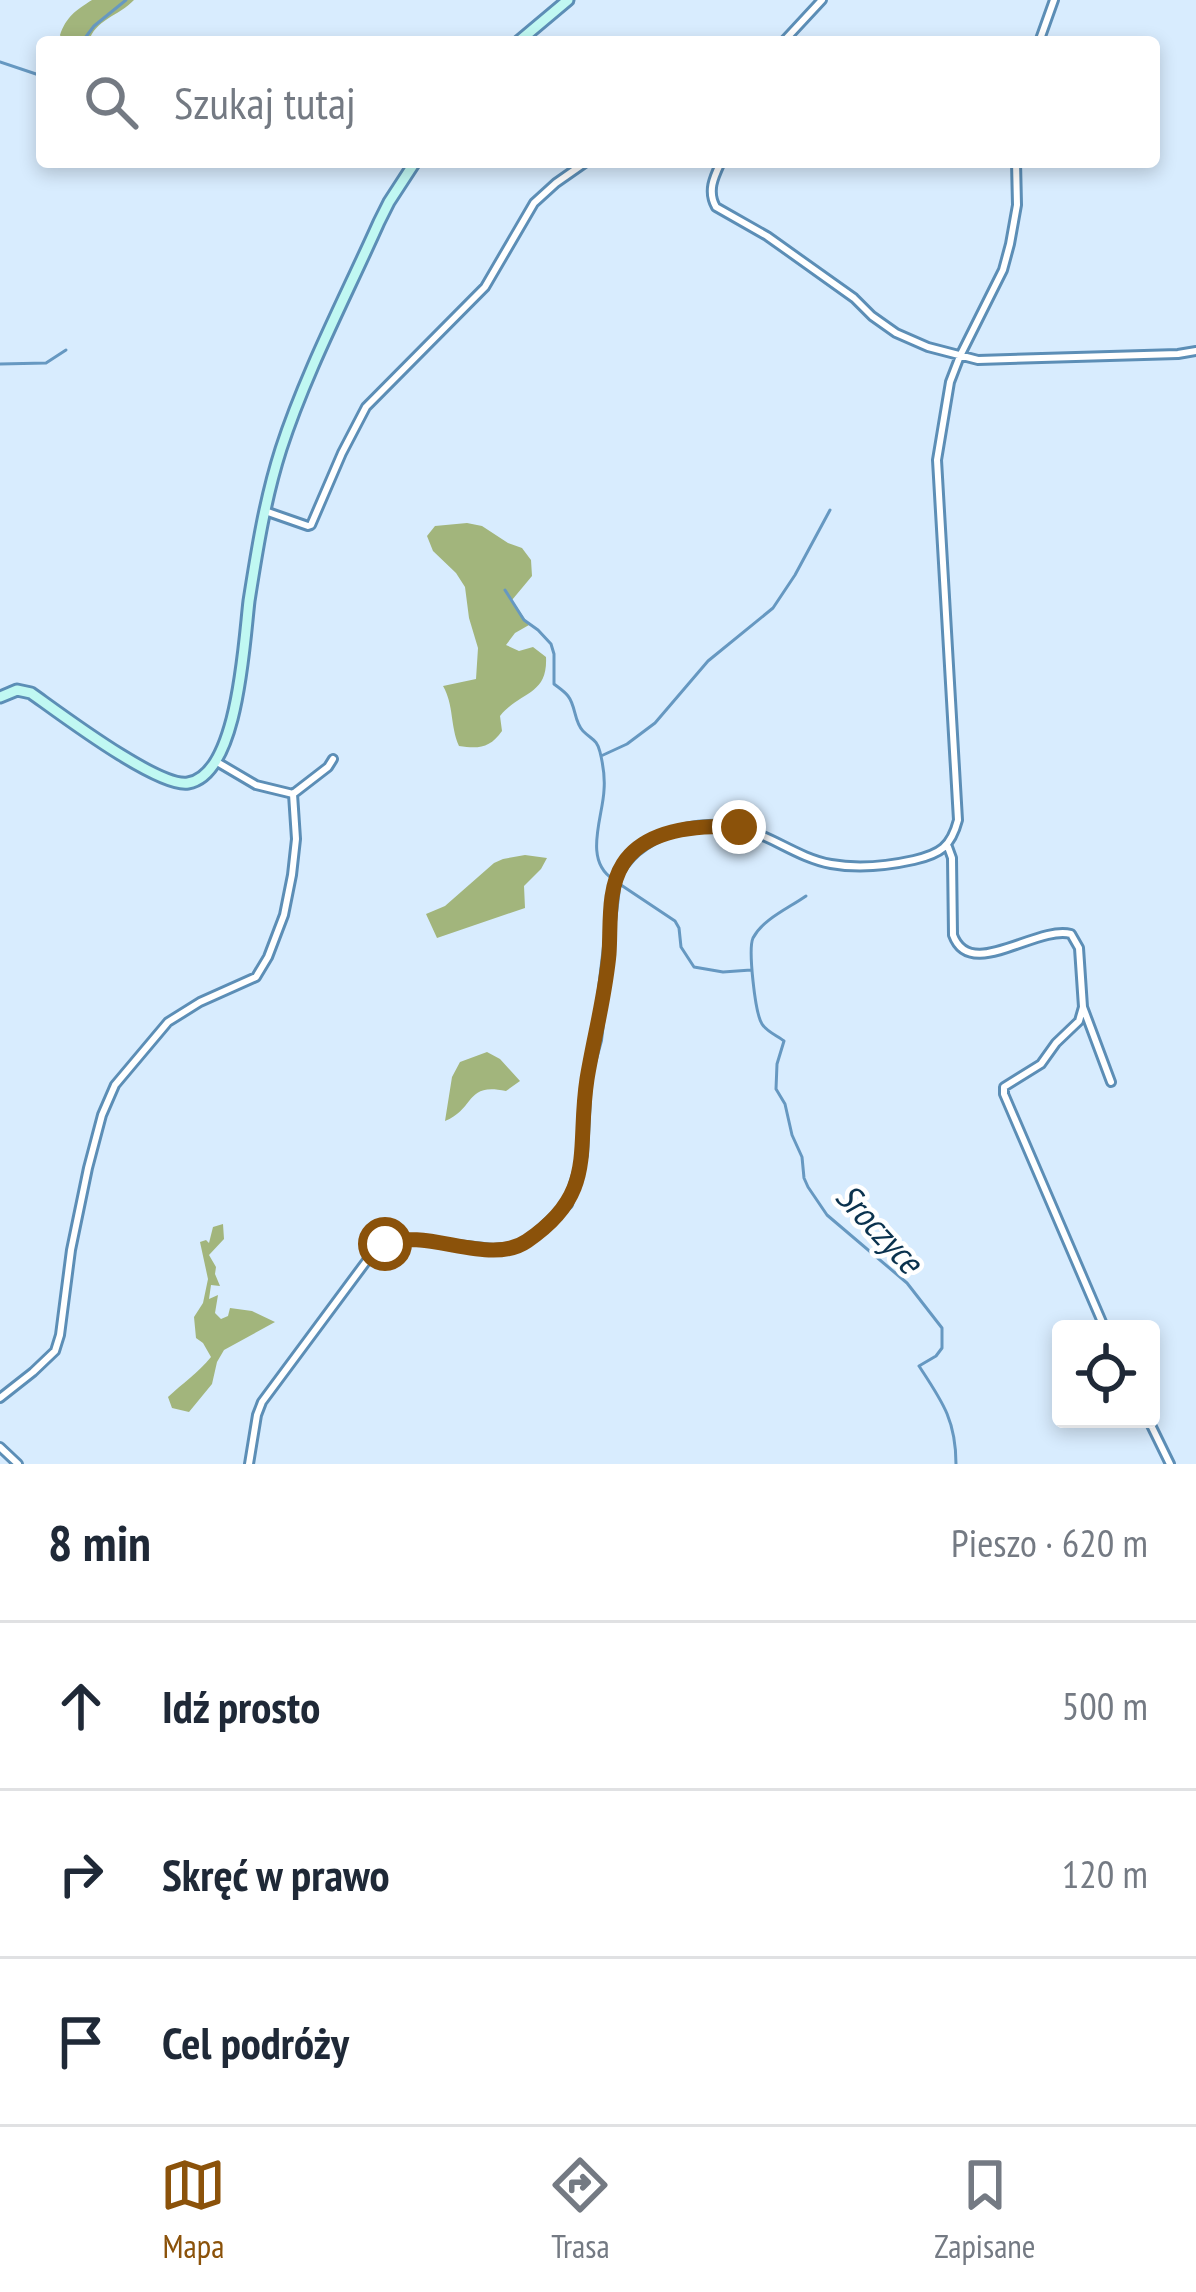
<!DOCTYPE html>
<html lang="pl">
<meta charset="utf-8">
<style>
:root{--surface:#fff;--page:#f2f2f3;--text:#1f2937;--muted:#747a83;--line:#e0e1e3;--accent:#8b520a}
body{margin:0;font-family:"PT Sans Narrow",sans-serif;background:var(--page);color:var(--text)}
.controls{position:absolute;right:36px;bottom:36px;display:grid;overflow:hidden;border-radius:12px;box-shadow:0 6px 18px #0003}
.controls button{width:108px;height:108px;display:grid;place-items:center;padding:0;border:0;border-bottom:3px solid var(--line);background:var(--surface);color:var(--text);font:60px sans-serif}
.stop{position:absolute;width:36px;height:36px;margin:-27px;border:9px solid #8b520a;border-radius:50%;background:#fff}
.stop.end{background:#8b520a;border-color:#fff;box-shadow:0 3px 12px #0008}
.list{margin:0;padding:0;list-style:none}
h2{display:flex;justify-content:space-between;align-items:center;height:156px;margin:0;padding:0 48px;font-size:51px}
h2 small{font-size:39px;font-weight:400;color:var(--muted)}
.list li{display:grid;grid-template-columns:78px 1fr auto;gap:36px;align-items:center;box-sizing:border-box;height:168px;padding:0 48px;border-top:3px solid var(--line)}
.list b{display:block;font-size:45px;white-space:nowrap}
.list em{font-size:39px;font-style:normal;color:var(--muted)}
.icon{flex:none;width:66px;height:66px;fill:none;stroke:currentColor;stroke-width:2;stroke-linecap:round;stroke-linejoin:round}
.map{position:relative;flex:none;width:1196px;height:1464px;overflow:hidden}
.search{position:absolute;background:var(--surface);box-shadow:0 6px 18px #0003;left:36px;right:36px;top:36px;height:132px;display:flex;align-items:center;gap:30px;box-sizing:border-box;padding:0 42px;border-radius:12px;color:var(--muted);font-size:45px}
.sheet{height:660px;background:var(--surface)}
nav{display:flex;justify-content:space-around;align-items:center;box-sizing:border-box;height:168px;border-top:3px solid var(--line);background:var(--surface);font-size:33px;color:var(--muted)}
nav a{display:grid;justify-items:center;gap:6px}
nav .on{color:var(--accent)}
.map>svg:first-child{display:block}
</style>
<div class="map">
<svg width="1196" height="1464" viewBox="0 0 1196 1464">
<rect width="100%" height="100%" fill="#d8ecfe"/>
<path fill="#a2b57c" d="M 92,0 L 134,0 C 119,16 94,20 89,42 L 63,42 L 60,35 C 66,17 76,10 92,0 Z
M 467,523 L 482,526 L 508,543 L 522,548 L 531,560 L 532,576 L 512,600 L 529,625 L 515,633 L 506,645 L 519,651 L 533,647 L 546,657 C 548,696 520,691 500,716 L 502,731 C 490,748 479,749 459,746 C 450,726 454,705 443,686 L 476,679 L 478,648 L 469,618 L 465,587 L 456,573 L 433,551 L 427,536 L 435,526 Z
M 525,855 L 547,858 L 541,869 L 524,886 L 525,908 L 437,938 L 426,914 L 445,906 L 494,863 L 503,859 Z
M 487,1052 L 500,1059 L 520,1081 L 506,1091 C 465,1082 476,1108 445,1121 L 452,1077 L 460,1062 Z
M 223,1224 L 224,1239 L 209,1255 L 216,1267 L 215,1274 L 220,1286 L 211,1285 L 209,1299 L 218,1295 L 215,1313 L 221,1319 L 228,1316 L 230,1308 L 252,1311 L 275,1322 L 224,1350 L 217,1362 L 212,1384 L 189,1412 L 172,1408 L 168,1397 C 183,1383 198,1373 211,1357 L 203,1343 L 196,1338 L 194,1317 L 203,1303 L 208,1279 L 200,1242 L 206,1240 L 209,1243 L 213,1227 Z"/>
<g fill="none" stroke-linecap="round" stroke-linejoin="round">
<path stroke="#6698c1" stroke-width="3" d="M 82,42 L 94,26 L 126,0
M 0,62 L 42,76
M 0,364 L 46,363 L 66,350
M 505,590 L 524,620 L 538,630 L 551,644 L 554,654 L 554,684 C 559,688 564,691 568,696 C 576,706 574,722 583,731 C 592,740 597,739 600,752 C 603,764 605,778 604,790 C 603,817 583,860 613,879
M 601,756 L 627,744 L 655,723 L 708,661 L 773,608 L 795,575 L 830,510
M 621,885 L 675,921 L 679,928 L 681,947 L 694,967 L 723,972 L 751,970
M 806,896 C 789,908 763,919 753,938 C 748,949 755,1013 762,1024 C 767,1032 778,1036 784,1041 L 777,1064 L 776,1089 L 785,1104 L 792,1135 L 802,1157 L 804,1178 L 808,1187 L 827,1215 L 907,1283 L 942,1328 L 942,1348 L 936,1356 L 919,1366 C 942,1401 956,1420 956,1464"/>
<defs>
<path id="street" d="M 783,42 L 822,0
M 1039,42 L 1054,0
M 721,162 C 714,177 707,191 716,207 L 767,236 L 854,298 L 872,316 L 896,333 L 928,347 L 978,360 L 1178,354 L 1196,351
M 265,511 L 308,526 L 311,525 L 342,453 L 366,407 L 485,287 L 534,203 L 556,183 L 586,162
M 217,762 L 256,785 L 293,794
M 293,794 L 328,767 L 333,759
M 948,847 L 952,858 L 953,935 C 970,982 1036,925 1071,934 L 1079,948 L 1083,1007 L 1111,1082
M 1083,1007 L 1079,1021 L 1056,1043 L 1041,1064 L 1004,1087 L 1004,1094 L 1105,1329
M 0,1398 L 33,1372 L 55,1351 L 60,1335 L 71,1250 L 88,1168 L 102,1115 L 115,1085 L 168,1022 L 200,1002 L 256,977 L 268,957 L 284,915 L 292,875 L 296,839 L 293,794
M 1148,1419 L 1170,1464
M 0,1447 L 18,1464
M 249,1464 L 257,1415 L 262,1402 L 371,1255 L 385,1244 L 403,1239 L 493,1249 L 517,1247 L 529,1240 L 568,1204 L 583,1155 L 587,1077 L 597,1040 L 616,879 C 636,834 699,816 745,829 C 775,838 799,858 831,864 C 859,869 887,866 914,860 C 940,854 951,847 958,820 L 937,460 L 950,382 L 960,356 L 1003,270 L 1010,244 L 1017,205 L 1016,162"/>
<path id="secondary" d="M 518,42 L 568,0
M 0,697 L 17,690 L 31,693 C 58,712 158,788 188,783 C 238,775 244,643 249,601 C 257,550 265,499 281,449 C 306,372 346,296 379,222 L 389,202 L 415,162"/>
</defs>
<use href="#street" stroke="#5c8eb6" stroke-width="12"/>
<use href="#secondary" stroke="#5c8eb6" stroke-width="15"/>
<use href="#street" stroke="#fff" stroke-width="6"/>
<use href="#secondary" stroke="#c0f8f2" stroke-width="9"/>
</g>
<g fill="none" stroke-linecap="round" stroke-linejoin="round">
<path stroke="#8b520a" stroke-width="15" d="M 385,1244 C 426,1227 490,1267 527,1241 C 598,1193 576,1150 587,1079 C 594,1037 605,997 609,954 C 611,926 607,889 623,864 C 646,828 701,825 739,827"/>
</g>
<g text-anchor="middle" dominant-baseline="central" stroke-width="9" stroke-linejoin="round" paint-order="stroke">
<g font-size="36" font-style="italic" fill="#0a324e" stroke="#fff">
<text transform="translate(880 1228) rotate(47)">Sroczyce</text>
</g>
</g>
</svg>
<div class="controls">
<button><svg class="icon" aria-label="locate" viewBox="0 0 24 24"><circle cx="12" cy="12" r="6"/><path d="M12 2v4M12 18v4M2 12h4M18 12h4"/></svg></button>
</div>
<div class="stop" style="left:385px;top:1244px"></div>
<div class="stop end" style="left:739px;top:827px"></div>
<div class="search"><svg class="icon" aria-label="search" viewBox="0 0 24 24"><circle cx="10" cy="10" r="6"/><path d="M15 15l6 6"/></svg>Szukaj tutaj</div>
</div>
<section class="sheet">
<h2>8 min<small>Pieszo · 620 m</small></h2>
<ul class="list">
<li><svg class="icon" aria-label="ahead" viewBox="0 0 24 24"><path d="M12 20V5M6 11l6-6 6 6"/></svg><div><b>Idź prosto</b></div><em>500 m</em></li>
<li><svg class="icon" aria-label="right" viewBox="0 0 24 24"><path d="M7 20v-9h11M14 6l5 5-5 5"/></svg><div><b>Skręć w prawo</b></div><em>120 m</em></li>
<li><svg class="icon" aria-label="arrive" viewBox="0 0 24 24"><path d="M6 21V4h12l-3 4 3 4H6"/></svg><div><b>Cel podróży</b></div></li>
</ul>
</section>
<nav>
<a class="on"><svg class="icon" aria-label="map" viewBox="0 0 24 24"><path d="M3 6l6-2 6 2 6-2v14l-6 2-6-2-6 2zM9 4v14M15 6v14"/></svg>Mapa</a>
<a><svg class="icon" aria-label="directions" viewBox="0 0 24 24"><path d="M12 3l9 9-9 9-9-9zM9 14v-3h6M13 9l2 2-2 2"/></svg>Trasa</a>
<a><svg class="icon" aria-label="saved" viewBox="0 0 24 24"><path d="M7 4h10v16l-5-4-5 4z"/></svg>Zapisane</a>
</nav>
